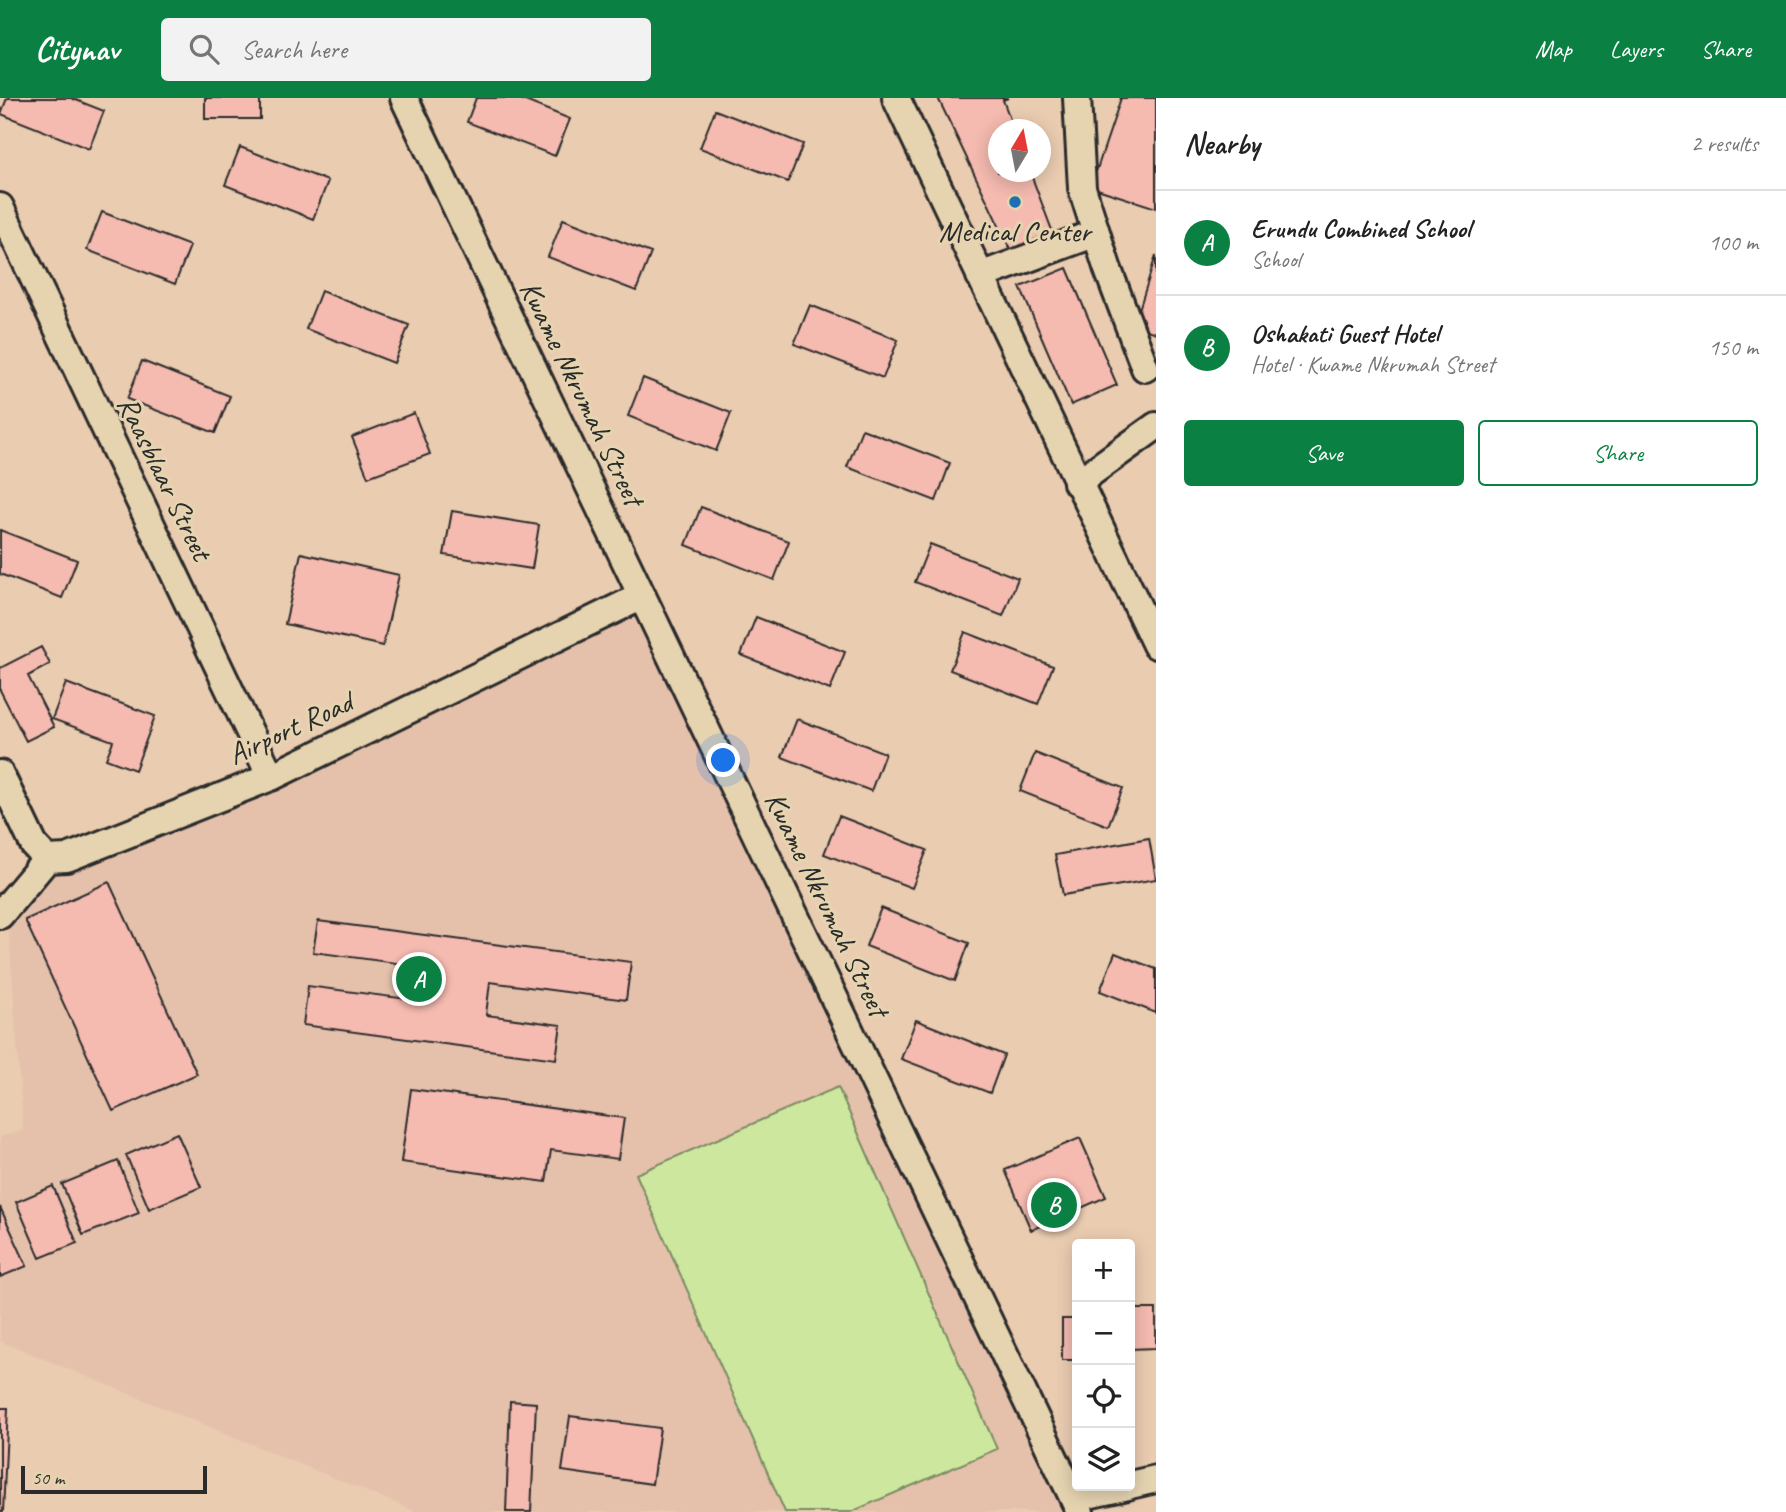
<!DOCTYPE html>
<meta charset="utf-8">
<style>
:root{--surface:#fff;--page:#f2f2f2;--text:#222;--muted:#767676;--line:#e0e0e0;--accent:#0b8043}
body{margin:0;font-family:Caveat,sans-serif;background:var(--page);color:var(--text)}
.controls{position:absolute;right:21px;bottom:21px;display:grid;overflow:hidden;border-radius:7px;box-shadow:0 4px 18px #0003}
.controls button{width:63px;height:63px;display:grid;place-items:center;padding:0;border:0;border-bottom:2px solid var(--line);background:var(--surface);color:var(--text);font:35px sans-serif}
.compass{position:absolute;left:988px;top:21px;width:63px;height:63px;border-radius:50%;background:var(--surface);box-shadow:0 4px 18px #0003;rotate:10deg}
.scale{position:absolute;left:21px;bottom:18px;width:186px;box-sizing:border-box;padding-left:7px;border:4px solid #2b2b2b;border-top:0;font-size:19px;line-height:24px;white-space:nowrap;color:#2b2b2b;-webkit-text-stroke:5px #e6d4b1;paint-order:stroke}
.you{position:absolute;left:724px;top:663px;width:24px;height:24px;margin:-18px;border:5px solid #fff;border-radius:50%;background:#1a73e8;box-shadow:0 0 0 10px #1a73e833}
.badge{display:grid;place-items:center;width:46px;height:46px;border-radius:50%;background:var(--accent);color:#fff;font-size:23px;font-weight:700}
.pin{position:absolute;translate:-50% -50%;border:4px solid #fff;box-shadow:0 2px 7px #0006}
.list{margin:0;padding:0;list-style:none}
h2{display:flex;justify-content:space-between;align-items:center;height:91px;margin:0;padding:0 28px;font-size:30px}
h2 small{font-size:23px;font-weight:400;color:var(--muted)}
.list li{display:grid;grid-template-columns:46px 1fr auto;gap:21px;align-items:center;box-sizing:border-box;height:105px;padding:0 28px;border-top:2px solid var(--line)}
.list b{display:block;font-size:26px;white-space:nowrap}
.list p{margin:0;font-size:23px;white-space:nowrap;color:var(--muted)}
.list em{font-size:23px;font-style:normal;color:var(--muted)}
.actions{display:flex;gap:14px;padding:21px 28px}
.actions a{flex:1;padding:16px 0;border:2px solid var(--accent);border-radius:7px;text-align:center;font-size:24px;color:var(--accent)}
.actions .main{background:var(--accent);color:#fff}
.icon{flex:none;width:38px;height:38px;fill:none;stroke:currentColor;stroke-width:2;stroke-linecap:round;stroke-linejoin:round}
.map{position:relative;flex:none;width:1156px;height:1414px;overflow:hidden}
header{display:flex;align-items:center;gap:42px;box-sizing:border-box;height:98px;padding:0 35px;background:var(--accent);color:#fff}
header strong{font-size:33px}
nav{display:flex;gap:38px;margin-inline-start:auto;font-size:24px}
.search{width:490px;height:63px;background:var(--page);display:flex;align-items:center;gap:18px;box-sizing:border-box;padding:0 24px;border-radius:7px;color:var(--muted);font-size:26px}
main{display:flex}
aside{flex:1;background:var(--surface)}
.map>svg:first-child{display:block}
</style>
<header>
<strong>Citynav</strong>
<div class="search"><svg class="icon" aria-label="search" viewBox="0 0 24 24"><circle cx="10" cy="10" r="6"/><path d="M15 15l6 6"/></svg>Search here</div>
<nav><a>Map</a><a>Layers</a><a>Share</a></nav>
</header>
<main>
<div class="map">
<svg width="1156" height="1414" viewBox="0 0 1156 1414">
<rect width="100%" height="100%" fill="#eaccb1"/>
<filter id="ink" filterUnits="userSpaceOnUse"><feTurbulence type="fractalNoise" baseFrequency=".0143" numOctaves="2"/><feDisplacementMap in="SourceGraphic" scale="14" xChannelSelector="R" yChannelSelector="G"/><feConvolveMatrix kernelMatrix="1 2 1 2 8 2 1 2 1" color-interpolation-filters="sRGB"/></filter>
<g filter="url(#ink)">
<path fill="#e5c1ac" d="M 642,498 L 1080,1414 L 417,1414 L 0,1243 L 0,1039 L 23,1032 L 7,806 L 67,760 Z"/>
<path fill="#cde89e" stroke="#7c8a64" stroke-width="2" d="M 838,989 L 997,1351 L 851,1414 L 785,1414 L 636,1076 Z"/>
<path fill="#f5bab0" stroke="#2b2b2b" stroke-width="2" d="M 7,0 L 71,0 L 104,13 L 89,51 L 1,16 Z
M 205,0 L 260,0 L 260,21 L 205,21 Z
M 476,0 L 518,0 L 570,21 L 555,58 L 467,24 Z
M 938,0 L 1008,0 L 1003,2 L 1014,32 L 998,32 L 998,74 L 1030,74 L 1053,135 L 1011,153 Z
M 1121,0 L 1156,0 L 1156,110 L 1091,89 Z
M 715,12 L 803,46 L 788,84 L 700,50 Z
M 240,49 L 328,83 L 313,121 L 225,87 Z
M 102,114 L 190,148 L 175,186 L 87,152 Z
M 563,121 L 651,155 L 636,193 L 548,159 Z
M 1156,157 L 1156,235 L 1134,228 Z
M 1067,170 L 1117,287 L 1071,307 L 1020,189 Z
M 321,193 L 409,227 L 394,265 L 306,231 Z
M 810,207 L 898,242 L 883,280 L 794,246 Z
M 142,263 L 230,298 L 215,335 L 127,301 Z
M 643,280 L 731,315 L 716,353 L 628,318 Z
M 414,315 L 430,356 L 368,379 L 352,339 Z
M 862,331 L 950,365 L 936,403 L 847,369 Z
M 701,409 L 789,443 L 774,482 L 686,447 Z
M 452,413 L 539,427 L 532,471 L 444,457 Z
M 0,432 L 77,462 L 62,500 L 0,476 Z
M 930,446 L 1018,480 L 1003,518 L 915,484 Z
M 301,455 L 399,477 L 383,548 L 285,526 Z
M 756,519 L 845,554 L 830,592 L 741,557 Z
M 965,534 L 1053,568 L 1038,606 L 950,572 Z
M 41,549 L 50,566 L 28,578 L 54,629 L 26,643 L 0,592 L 0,570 Z
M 66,585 L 155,618 L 135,672 L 106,661 L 113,643 L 52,621 Z
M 797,621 L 885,655 L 871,693 L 782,659 Z
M 1035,655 L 1123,690 L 1108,728 L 1020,693 Z
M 839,718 L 927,752 L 912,790 L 824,756 Z
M 1149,740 L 1156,781 L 1063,797 L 1055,757 Z
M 109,784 L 197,976 L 113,1013 L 25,822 Z
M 881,810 L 969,845 L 955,883 L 866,848 Z
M 318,823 L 631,864 L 626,902 L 490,884 L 486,917 L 561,927 L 556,961 L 303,927 L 308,888 L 430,904 L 434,870 L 313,854 Z
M 1115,855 L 1156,871 L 1156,915 L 1100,893 Z
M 916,922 L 1004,957 L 990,995 L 901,961 Z
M 411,991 L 624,1020 L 618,1061 L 551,1052 L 546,1084 L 401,1064 Z
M 177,1035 L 201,1089 L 149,1111 L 126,1057 Z
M 1080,1040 L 1106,1099 L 1031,1132 L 1005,1072 Z
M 118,1063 L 139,1115 L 83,1137 L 62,1086 Z
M 53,1088 L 77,1145 L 40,1160 L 16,1104 Z
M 0,1109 L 27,1168 L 0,1179 Z
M 1130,1211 L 1156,1211 L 1156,1250 L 1130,1251 Z
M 1062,1221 L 1077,1221 L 1077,1262 L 1062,1262 Z
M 510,1303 L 536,1305 L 531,1414 L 506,1414 Z
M 0,1310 L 8,1310 L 3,1414 L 0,1414 Z
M 570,1318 L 660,1330 L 652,1386 L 562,1373 Z"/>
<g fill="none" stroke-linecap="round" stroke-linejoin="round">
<defs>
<path id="minor" d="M 404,0 L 1080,1414
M 896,0 L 1156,547
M 1077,0 L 1082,90 L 1107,169 L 1145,270
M 0,109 L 271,679
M 980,178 L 1096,135
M 1077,385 L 1156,328
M 0,676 L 34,747 L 47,761 L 67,760 L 271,679 L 642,498
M 0,817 L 47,761
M 1130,1387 L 1156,1381
M 1074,1400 L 1128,1388"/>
</defs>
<use href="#minor" stroke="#2b2b2b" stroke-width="32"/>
<use href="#minor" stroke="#e6d4b1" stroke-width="26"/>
</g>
</g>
<circle fill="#1f6fb2" stroke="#e6d4b1" stroke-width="2.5" cx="1015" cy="104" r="7"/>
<g text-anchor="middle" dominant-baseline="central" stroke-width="6" stroke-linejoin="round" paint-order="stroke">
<g font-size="30" fill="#2b2b2b" stroke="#e6d4b1">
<text x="1015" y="133">Medical Center</text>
</g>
<g font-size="30" fill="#2b2b2b" stroke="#e6d4b1">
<text transform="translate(582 295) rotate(64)">Kwame Nkrumah Street</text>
<text transform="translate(165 380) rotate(64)">Raasblaar Street</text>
<text transform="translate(290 630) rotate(-25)">Airport Road</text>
<text transform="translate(827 806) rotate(64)">Kwame Nkrumah Street</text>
</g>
</g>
</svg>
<div class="controls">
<button>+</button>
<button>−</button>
<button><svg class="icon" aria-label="locate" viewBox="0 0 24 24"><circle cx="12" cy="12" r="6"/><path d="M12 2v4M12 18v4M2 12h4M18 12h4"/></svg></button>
<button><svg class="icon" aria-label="layers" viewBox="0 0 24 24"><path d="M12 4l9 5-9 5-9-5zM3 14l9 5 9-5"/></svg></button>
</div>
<svg class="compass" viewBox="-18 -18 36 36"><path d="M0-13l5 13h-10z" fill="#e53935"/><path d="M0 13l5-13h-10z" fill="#767676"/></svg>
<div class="scale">50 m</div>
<div class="you"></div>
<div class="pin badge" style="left:419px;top:881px">A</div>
<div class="pin badge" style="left:1054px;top:1107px">B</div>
</div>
<aside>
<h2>Nearby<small>2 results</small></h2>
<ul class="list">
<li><span class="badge">A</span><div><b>Erundu Combined School</b><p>School</p></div><em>100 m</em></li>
<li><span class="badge">B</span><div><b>Oshakati Guest Hotel</b><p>Hotel · Kwame Nkrumah Street</p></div><em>150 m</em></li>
</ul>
<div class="actions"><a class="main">Save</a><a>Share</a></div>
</aside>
</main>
